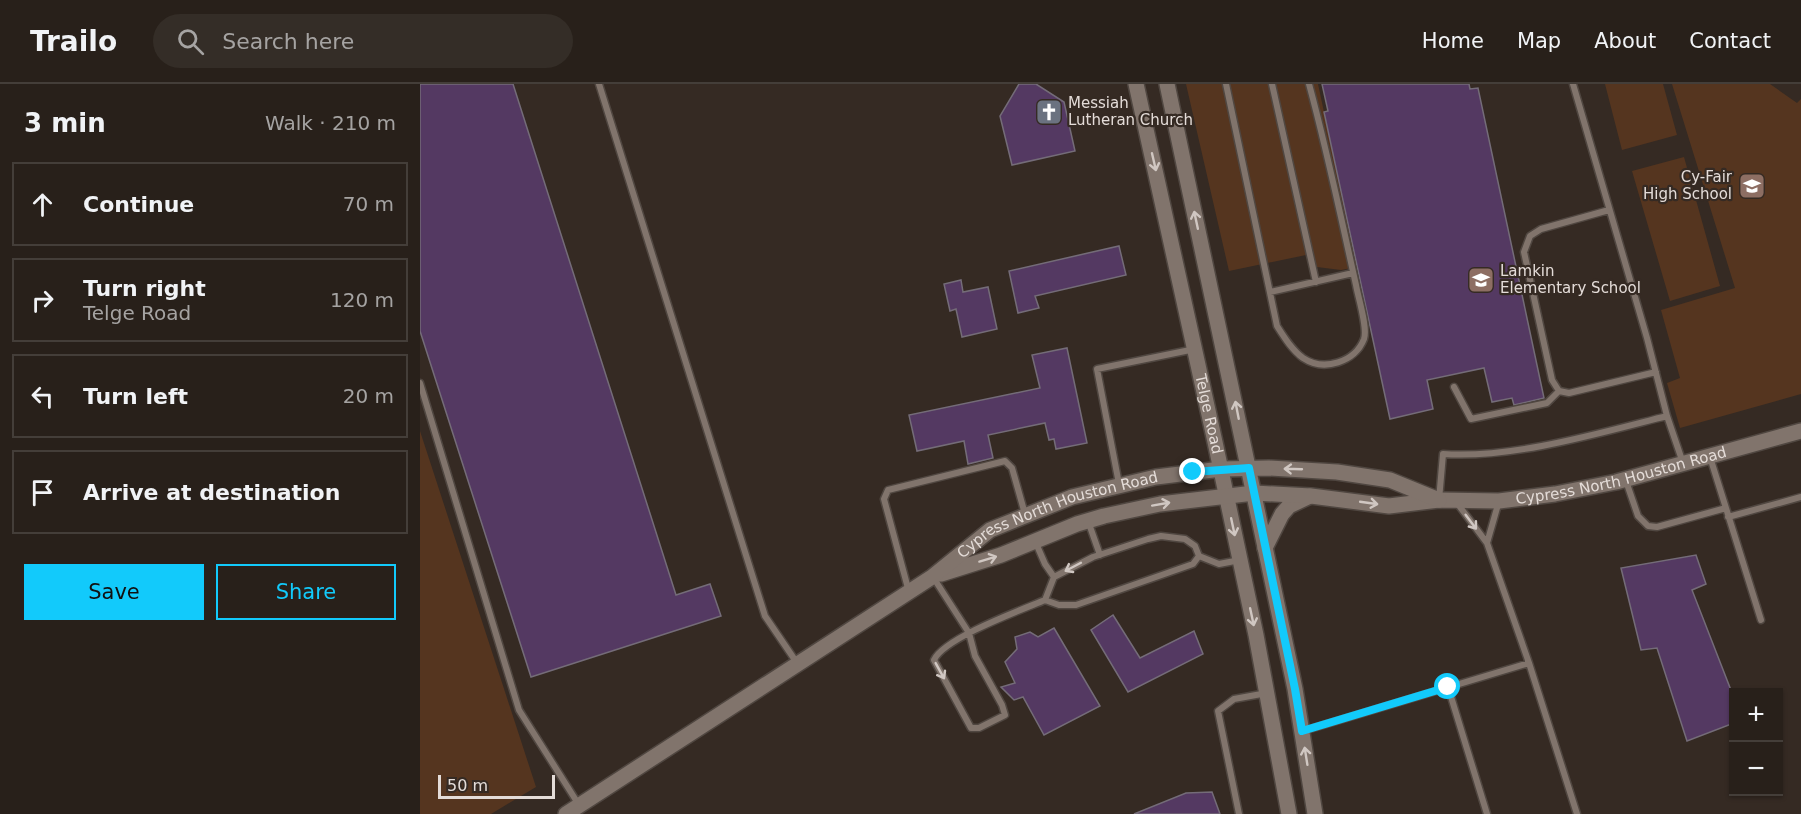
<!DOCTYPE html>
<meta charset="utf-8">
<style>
:root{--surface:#28201a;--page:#342d27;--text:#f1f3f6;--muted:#a5a3a2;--line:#443e39;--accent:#12cafb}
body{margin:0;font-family:"DejaVu Sans",sans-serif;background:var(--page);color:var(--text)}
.controls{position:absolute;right:18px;bottom:18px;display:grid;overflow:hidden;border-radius:0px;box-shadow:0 2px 4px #0004}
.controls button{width:54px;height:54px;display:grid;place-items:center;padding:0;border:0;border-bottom:2px solid var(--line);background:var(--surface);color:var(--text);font:30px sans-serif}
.scale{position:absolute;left:18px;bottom:15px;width:117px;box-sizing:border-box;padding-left:6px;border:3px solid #e4dcd8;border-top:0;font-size:16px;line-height:21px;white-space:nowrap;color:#e4dcd8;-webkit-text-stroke:4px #352a23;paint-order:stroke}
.stop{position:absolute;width:18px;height:18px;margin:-14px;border:4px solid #12cafb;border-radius:50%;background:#fff}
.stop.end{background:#12cafb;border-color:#fff;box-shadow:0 2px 6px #0008}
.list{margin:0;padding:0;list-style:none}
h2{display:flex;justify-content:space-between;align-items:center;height:78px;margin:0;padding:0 24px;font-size:26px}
h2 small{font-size:20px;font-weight:400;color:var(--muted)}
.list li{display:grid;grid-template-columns:39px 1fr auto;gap:18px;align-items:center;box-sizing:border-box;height:84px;margin:0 12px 12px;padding:0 12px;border:2px solid var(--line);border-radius:0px}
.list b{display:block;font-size:22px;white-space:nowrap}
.list p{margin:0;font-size:20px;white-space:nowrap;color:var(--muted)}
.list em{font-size:20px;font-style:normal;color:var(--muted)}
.actions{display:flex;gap:12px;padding:18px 24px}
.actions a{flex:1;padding:14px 0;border:2px solid var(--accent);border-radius:0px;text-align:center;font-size:21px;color:var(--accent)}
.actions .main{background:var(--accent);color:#111}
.icon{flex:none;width:33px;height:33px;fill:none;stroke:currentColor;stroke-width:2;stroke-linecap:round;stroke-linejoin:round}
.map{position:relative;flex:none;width:1381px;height:730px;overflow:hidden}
header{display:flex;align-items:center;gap:36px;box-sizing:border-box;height:84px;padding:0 30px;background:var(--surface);border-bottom:2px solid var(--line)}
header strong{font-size:28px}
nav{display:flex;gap:33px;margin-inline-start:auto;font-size:21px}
.search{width:420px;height:54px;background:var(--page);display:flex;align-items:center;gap:15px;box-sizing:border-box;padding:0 21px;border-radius:33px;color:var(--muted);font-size:22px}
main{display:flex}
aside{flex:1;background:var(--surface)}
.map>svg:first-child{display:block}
</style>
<header>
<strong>Trailo</strong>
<div class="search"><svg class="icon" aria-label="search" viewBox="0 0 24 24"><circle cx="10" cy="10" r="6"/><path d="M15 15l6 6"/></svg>Search here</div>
<nav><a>Home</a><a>Map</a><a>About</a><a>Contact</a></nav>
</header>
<main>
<aside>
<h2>3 min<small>Walk · 210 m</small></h2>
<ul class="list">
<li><svg class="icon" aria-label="ahead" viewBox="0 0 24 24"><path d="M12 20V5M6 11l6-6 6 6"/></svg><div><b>Continue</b></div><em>70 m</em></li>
<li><svg class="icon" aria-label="right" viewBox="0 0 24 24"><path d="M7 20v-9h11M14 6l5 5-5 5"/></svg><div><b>Turn right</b><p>Telge Road</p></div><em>120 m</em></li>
<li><svg class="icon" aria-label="left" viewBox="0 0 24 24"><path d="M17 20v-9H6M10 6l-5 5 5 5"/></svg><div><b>Turn left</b></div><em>20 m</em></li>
<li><svg class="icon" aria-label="arrive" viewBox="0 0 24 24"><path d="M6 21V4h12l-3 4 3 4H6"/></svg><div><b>Arrive at destination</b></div></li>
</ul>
<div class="actions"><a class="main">Save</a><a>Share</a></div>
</aside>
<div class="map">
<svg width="1381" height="730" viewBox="0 0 1381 730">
<rect width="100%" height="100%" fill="#352a23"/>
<path fill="#55351f" d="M 766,0 L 898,0 L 937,183 L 921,186 L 897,183 L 886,171 L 809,187 Z
M 1185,0 L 1243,0 L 1257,51 L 1202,66 Z
M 1252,0 L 1350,0 L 1377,19 L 1381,15 L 1381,310 L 1260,344 L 1247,299 L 1260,294 L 1241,226 L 1315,204 Z
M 1264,73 L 1300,202 L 1250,217 L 1212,87 Z
M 0,347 L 116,703 L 71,730 L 0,730 Z"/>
<path fill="#543962" stroke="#746c78" stroke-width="1.5" d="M 0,0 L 93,0 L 256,511 L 290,500 L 301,532 L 111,593 L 0,247 Z
M 599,0 L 616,0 L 644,18 L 655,67 L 592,81 L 580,32 Z
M 902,0 L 1049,0 L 1050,5 L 1058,4 L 1124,314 L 1094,321 L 1092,314 L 1072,318 L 1064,284 L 1007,296 L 1013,325 L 970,335 L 904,28 L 908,27 Z
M 699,162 L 706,191 L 615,212 L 619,224 L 598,229 L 589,187 Z
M 541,196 L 543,208 L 568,203 L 577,245 L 542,253 L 536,225 L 530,227 L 524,200 Z
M 647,264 L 667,359 L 636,365 L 634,355 L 629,356 L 625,339 L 568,351 L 573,374 L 548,380 L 544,357 L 497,367 L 489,331 L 620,304 L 612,271 Z
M 1276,471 L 1286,500 L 1272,506 L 1314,614 L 1314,639 L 1267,657 L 1237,564 L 1221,566 L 1201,484 Z
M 693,531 L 720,574 L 774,547 L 783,570 L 708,608 L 671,546 Z
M 634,544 L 680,622 L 624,651 L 603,613 L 594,616 L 581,603 L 595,599 L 585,578 L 597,565 L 595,553 L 610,548 L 618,553 Z
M 792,708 L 800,730 L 714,730 L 766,709 Z"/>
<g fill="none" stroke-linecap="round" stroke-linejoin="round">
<defs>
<path id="service" d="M 179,0 L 345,532 L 377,579
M 806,0 L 857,242 C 864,253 872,266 883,274 C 904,288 935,278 944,255 C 948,244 938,213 936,201 C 921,134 907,66 889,0
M 852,0 L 896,198
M 1153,0 L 1227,254 L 1247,332 L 1263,379
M 850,208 L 933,189
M 0,299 L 99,626 L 159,721
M 1034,303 L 1051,335 L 1127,319 L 1139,307 L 1149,309 L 1236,288
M 1139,307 L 1132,296 L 1104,168 L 1110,152 L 1121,145 L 1189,126
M 1290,373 L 1341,536
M 1206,397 L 1218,432 L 1228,442 L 1237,443 L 1306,424
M 699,400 L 677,285 L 775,265
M 1019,416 L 1023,370 C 1092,375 1180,349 1247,332
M 1037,419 L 1067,459 L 1109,579 L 1157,730
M 1308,433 L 1381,413
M 668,437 L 680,471
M 615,457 L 625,480 L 634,493
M 1067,459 L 1079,417
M 779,472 L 773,480 L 656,521 L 639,521 L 625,516 L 634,493 L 673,473 L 728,455 L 741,452 L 765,455 L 775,462 L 779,472 L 799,480 L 820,476
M 513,493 L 549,549 L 555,572 L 582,621 L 585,631 L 559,644 L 551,644 L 514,576 C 524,554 601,526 625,516
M 489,508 L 464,415 L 468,406 L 585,377 L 592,384 L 605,430
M 1028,603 L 1067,730
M 883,647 L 1109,579
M 819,730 L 798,627 L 814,615 L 847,609"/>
<g id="secondary">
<path id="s1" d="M 716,0 L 795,358 L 836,551 L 869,730"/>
<path d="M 747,0 L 875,605 L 895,730"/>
<path d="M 845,464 L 862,430 L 869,422 L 890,412"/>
<path id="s2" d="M 521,490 L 581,471 L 657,440 L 684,432 L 740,420 L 834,409 L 891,412 L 969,422 L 1019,416 L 1079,417 L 1135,410 L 1196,398 L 1381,347"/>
<path id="s3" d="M 146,730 L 512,493 L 570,446 L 652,413 L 736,393 L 801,385 L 849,384 L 917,388 L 970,396 L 1019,416"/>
</g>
</defs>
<use href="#service" stroke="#504741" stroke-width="9"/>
<use href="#secondary" stroke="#504741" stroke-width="18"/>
<use href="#service" stroke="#81746c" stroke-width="6"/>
<use href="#secondary" stroke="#81746c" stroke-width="15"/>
</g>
<defs><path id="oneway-shaft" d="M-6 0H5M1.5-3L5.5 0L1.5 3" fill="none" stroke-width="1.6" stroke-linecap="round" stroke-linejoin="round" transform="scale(1.5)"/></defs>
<g stroke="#d0c7c2">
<use href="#oneway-shaft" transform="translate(734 78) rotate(77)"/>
<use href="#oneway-shaft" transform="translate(776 136) rotate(-102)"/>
<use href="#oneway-shaft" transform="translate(817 326) rotate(-101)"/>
<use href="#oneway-shaft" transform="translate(873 385) rotate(-178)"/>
<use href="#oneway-shaft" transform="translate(949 419) rotate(8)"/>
<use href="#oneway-shaft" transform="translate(741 420) rotate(-10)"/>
<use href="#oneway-shaft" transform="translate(1051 438) rotate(53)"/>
<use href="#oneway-shaft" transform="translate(813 443) rotate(78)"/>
<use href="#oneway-shaft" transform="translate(568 475) rotate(-17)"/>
<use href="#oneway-shaft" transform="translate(653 483) rotate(152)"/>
<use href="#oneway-shaft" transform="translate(832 533) rotate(78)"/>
<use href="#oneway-shaft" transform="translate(520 587) rotate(61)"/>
<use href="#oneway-shaft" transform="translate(886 672) rotate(-99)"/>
</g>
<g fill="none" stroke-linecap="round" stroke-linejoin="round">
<path stroke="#12cafb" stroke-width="8" d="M 773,388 L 829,384 L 875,605 L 882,647 L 1028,603"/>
</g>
<defs>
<symbol id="church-square" viewBox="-11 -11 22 22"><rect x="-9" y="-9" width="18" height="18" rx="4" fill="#6b7280" stroke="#352a23"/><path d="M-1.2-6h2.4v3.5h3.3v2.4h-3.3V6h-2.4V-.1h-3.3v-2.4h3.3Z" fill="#fff"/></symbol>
<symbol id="school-square" viewBox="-11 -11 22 22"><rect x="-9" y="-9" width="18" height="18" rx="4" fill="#8d6e63" stroke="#352a23"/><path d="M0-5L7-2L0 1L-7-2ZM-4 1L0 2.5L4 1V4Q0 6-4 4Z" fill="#fff"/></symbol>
</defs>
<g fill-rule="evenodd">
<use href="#church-square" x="614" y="13" width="30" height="30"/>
<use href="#school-square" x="1317" y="87" width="30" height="30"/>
<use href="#school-square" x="1046" y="181" width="30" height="30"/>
</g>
<g text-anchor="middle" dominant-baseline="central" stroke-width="4.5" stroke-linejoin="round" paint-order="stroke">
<g font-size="15" fill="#e4dcd8" stroke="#352a23" text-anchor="start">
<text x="648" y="19">Messiah<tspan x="648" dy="17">Lutheran Church</tspan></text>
<text x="1312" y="93" text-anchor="end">Cy-Fair<tspan x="1312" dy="17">High School</tspan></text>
<text x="1080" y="187">Lamkin<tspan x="1080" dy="17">Elementary School</tspan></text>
</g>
<g font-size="15" fill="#e4dcd8" stroke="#352a23">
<text stroke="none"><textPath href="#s1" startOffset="338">Telge Road</textPath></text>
<text stroke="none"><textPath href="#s2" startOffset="696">Cypress North Houston Road</textPath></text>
<text stroke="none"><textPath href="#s3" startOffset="579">Cypress North Houston Road</textPath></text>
</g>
</g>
</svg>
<div class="controls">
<button>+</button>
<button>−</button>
</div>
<div class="scale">50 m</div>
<div class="stop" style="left:1028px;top:603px"></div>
<div class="stop end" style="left:773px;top:388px"></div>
</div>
</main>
